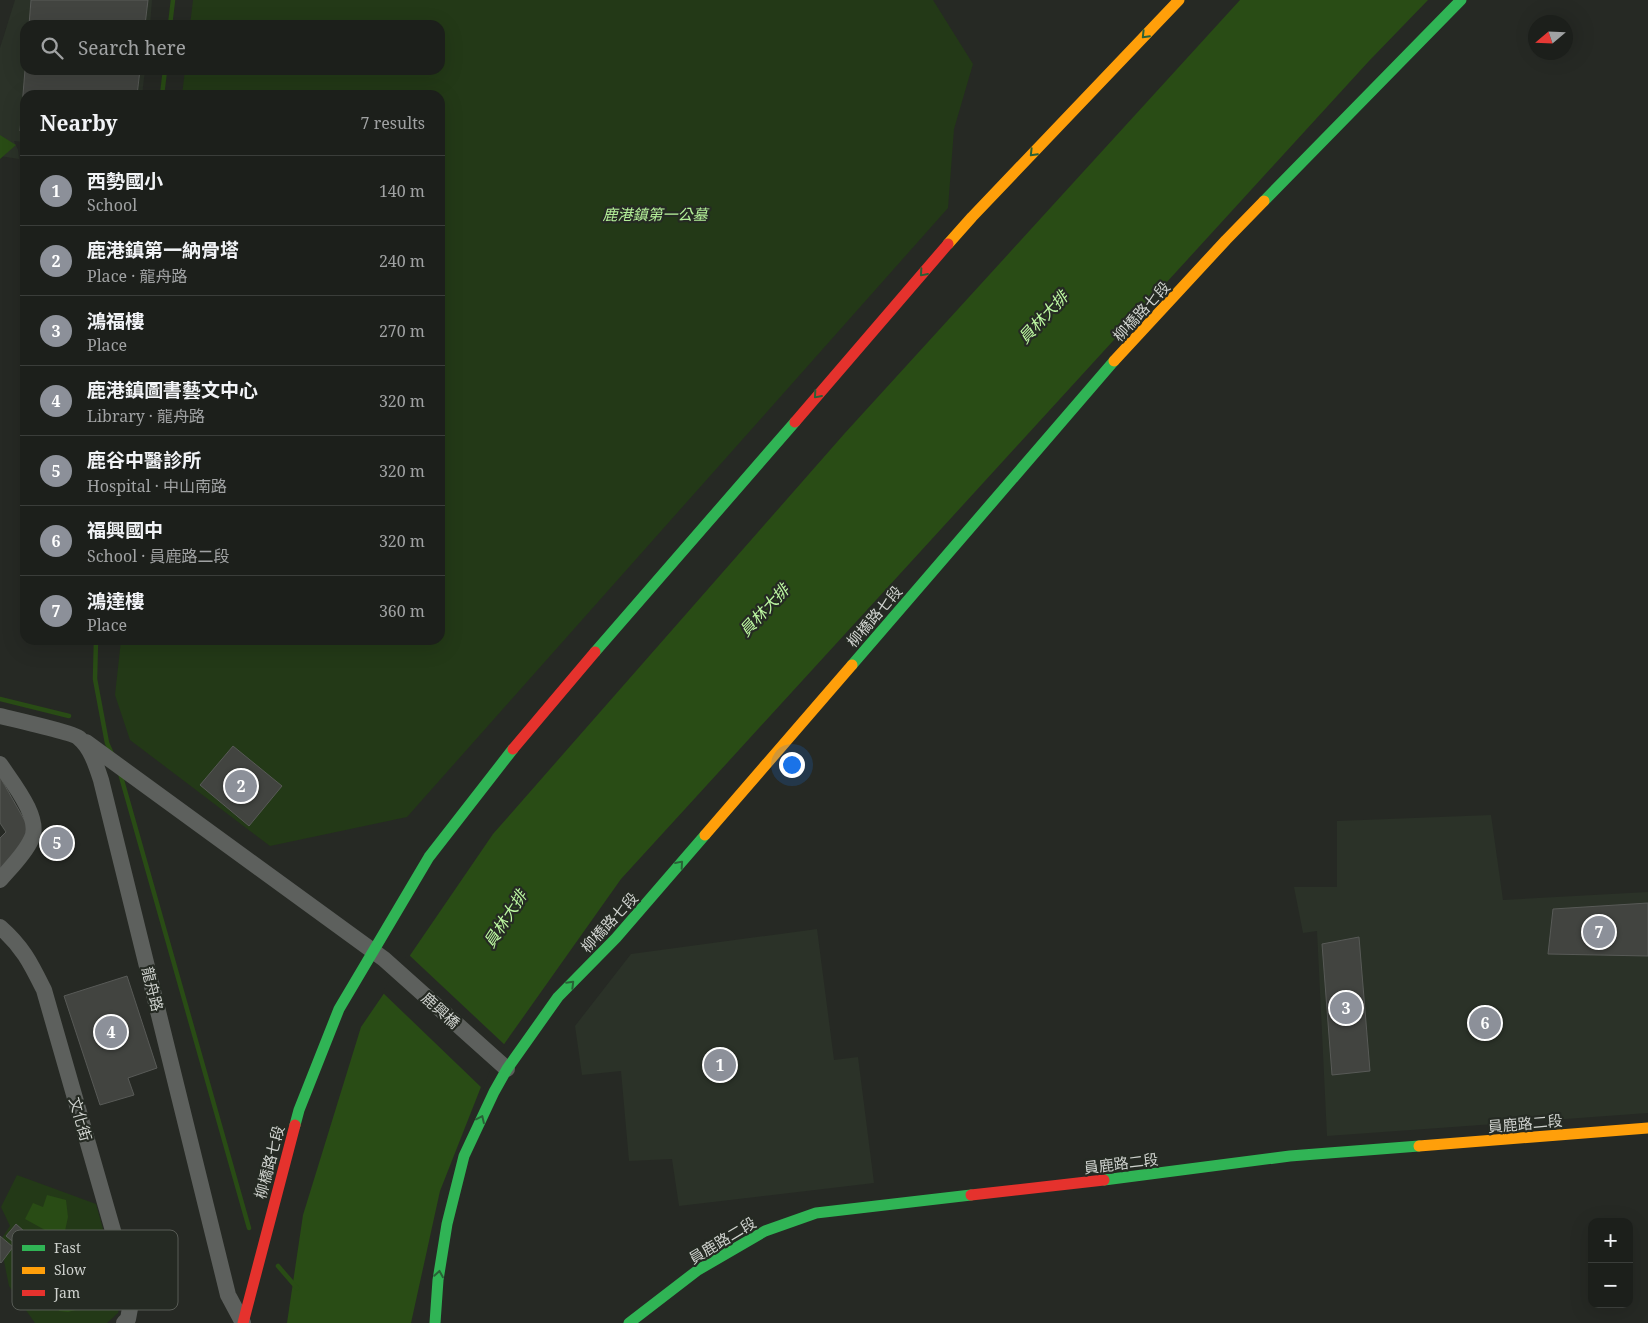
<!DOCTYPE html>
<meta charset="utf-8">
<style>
:root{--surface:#1c1f1b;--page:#252724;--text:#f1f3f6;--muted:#a0a2a3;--line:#3a3d3a;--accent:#8c9099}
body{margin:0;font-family:"Noto Serif","Noto Sans TC",serif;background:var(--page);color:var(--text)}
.controls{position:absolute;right:15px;bottom:15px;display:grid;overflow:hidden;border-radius:10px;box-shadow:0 5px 20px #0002}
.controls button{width:45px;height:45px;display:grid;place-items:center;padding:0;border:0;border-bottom:1px solid var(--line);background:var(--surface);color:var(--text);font:25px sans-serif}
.compass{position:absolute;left:1528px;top:15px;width:45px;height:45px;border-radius:50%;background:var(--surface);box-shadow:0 5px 20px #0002;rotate:251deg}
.you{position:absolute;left:791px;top:764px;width:18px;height:18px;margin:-12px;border:4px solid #fff;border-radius:50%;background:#1a73e8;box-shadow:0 0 0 8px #1a73e833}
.badge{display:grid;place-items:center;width:32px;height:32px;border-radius:50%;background:var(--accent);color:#fff;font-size:16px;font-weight:700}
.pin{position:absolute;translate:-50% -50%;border:2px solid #fff;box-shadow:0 1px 5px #0006}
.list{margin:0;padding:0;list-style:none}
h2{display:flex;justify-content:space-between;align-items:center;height:65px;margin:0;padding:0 20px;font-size:21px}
h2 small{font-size:16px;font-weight:400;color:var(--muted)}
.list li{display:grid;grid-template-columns:32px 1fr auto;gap:15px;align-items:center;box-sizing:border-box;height:70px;padding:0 20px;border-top:1px solid var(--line)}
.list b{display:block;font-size:19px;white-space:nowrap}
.list p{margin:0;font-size:16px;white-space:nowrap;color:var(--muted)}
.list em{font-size:16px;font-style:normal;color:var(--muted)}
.icon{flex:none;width:28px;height:28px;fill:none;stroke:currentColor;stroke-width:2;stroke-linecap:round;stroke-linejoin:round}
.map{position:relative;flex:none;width:1648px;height:1323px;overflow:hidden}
.search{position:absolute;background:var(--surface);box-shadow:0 5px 20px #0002;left:20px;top:20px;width:425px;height:55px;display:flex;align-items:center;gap:12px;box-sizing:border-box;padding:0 18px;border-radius:15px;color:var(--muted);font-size:19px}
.panel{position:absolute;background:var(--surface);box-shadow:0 5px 20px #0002;left:20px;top:90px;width:425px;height:555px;border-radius:15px}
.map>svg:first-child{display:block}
</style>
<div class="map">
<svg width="1648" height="1323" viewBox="0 0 1648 1323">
<rect width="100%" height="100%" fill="#262924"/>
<path fill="#2b3228" d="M 15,0 L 152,0 L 150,25 L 25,25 L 25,70 L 145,70 L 142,95 L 25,95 L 25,142 L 14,141 L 18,150 L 19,159 L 0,156 L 0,48 Z
M 1491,815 L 1503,900 L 1648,892 L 1648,1113 L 1327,1136 L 1317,931 L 1303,933 L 1294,887 L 1337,887 L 1337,821 Z
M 817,929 L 834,1060 L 858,1057 L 874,1183 L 679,1206 L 672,1159 L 629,1161 L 621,1071 L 582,1075 L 575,1026 L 631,954 Z"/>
<path fill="#233917" d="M 193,0 L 933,0 L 973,64 L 954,129 L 948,208 L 407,817 L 270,846 L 130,740 L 115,695 L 121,640 L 440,640 L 440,95 L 182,95 L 185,70 L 440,70 L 440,25 L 190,25 Z
M 17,1175 L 96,1204 L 122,1296 L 118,1313 L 107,1323 L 35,1323 L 9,1286 L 0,1241 L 10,1226 L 1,1207 Z"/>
<path fill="#294c15" d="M 1240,0 L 1428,0 L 1369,61 L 621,879 L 490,1064 L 440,1191 L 411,1323 L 287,1323 L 303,1215 L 361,1027 L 493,834 L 845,433 Z
M 0,135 L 16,145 L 0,159 Z
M 47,1195 L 66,1200 L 68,1217 L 65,1231 L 57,1241 L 94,1267 L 100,1293 L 81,1281 L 73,1296 L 88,1307 L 68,1312 L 59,1311 L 54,1290 L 45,1285 L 35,1284 L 29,1271 L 42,1262 L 46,1248 L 42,1245 L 45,1230 L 25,1219 L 33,1203 L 43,1207 Z"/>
<path fill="#262924" d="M 408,954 L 505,1045 L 492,1065 L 483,1089 L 382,992 Z"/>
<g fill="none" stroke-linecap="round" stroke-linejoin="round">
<path stroke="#294c15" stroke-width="4.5" d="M 170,25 L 173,0
M 162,95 L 165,70
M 96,640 L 95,679 L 107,743 L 112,754
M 0,699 L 69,716
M 120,773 L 249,1228
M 278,1266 L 297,1288"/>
</g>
<path fill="#424440" stroke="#585a57" d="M 31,0 L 148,0 L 145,25 L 29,25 Z
M 25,70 L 140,70 L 137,95 L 25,95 L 25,131 L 20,131 Z
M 233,746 L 282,786 L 249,826 L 200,785 Z
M 0,777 L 29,828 L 29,838 L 0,870 L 0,838 L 6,832 L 0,823 Z
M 1648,903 L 1648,956 L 1548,954 L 1553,909 Z
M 1359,937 L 1370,1071 L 1332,1075 L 1322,944 Z
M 127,976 L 157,1068 L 128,1078 L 134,1095 L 100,1105 L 64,996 Z
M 16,1224 L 33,1239 L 24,1251 L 6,1236 Z
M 0,1236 L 13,1247 L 1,1263 L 0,1262 Z"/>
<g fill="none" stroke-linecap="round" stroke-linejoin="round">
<path stroke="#5d605d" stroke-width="16" d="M 0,716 C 12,719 74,733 79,738 C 91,748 96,765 101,780 L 228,1295 L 243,1323
M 86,742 L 384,959 L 507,1069
M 0,764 C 11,781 43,819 31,840 C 24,855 10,868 0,880
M 0,927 C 23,947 31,964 44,990 L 120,1255 L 131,1303 L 128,1319 L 124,1323"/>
<path stroke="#30b455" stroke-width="11" d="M 1264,201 L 1461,0
M 595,652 L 795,422
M 852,665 L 1114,361
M 295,1125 L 299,1110 L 339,1009 L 429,857 L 513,749
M 1104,1180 L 1290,1156 L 1419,1146
M 435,1323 L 438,1280 L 447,1224 L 464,1156 L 494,1092 L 507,1069 L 558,997 L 616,938 L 705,835
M 629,1323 L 698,1270 L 765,1231 L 816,1213 L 971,1195"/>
<path stroke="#ff9f0a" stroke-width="11" d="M 948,244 L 972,217 L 1179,0
M 1114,361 L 1226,240 L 1264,201
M 705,835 L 852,665
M 1419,1146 L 1648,1128"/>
<path stroke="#e5322d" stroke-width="11" d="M 795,422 L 948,244
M 513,749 L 595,652
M 971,1195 L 1104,1180
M 243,1323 L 295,1125"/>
</g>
<defs><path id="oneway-chevron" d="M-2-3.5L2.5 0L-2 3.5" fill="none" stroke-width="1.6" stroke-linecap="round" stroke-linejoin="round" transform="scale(1.25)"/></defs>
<g stroke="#296137">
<use href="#oneway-chevron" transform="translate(1145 35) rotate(134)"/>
<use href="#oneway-chevron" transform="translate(1033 153) rotate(134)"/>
<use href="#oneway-chevron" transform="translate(923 273) rotate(131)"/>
<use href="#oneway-chevron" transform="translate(817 395) rotate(131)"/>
<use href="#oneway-chevron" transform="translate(680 864) rotate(-49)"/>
<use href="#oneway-chevron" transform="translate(571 984) rotate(-45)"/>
<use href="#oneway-chevron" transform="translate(481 1119) rotate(-65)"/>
<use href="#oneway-chevron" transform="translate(439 1274) rotate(-81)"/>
</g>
<g text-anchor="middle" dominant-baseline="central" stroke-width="4.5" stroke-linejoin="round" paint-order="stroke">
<g font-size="15" font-style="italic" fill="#b4ef99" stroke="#252a23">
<text x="655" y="214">鹿港鎮第一公墓</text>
</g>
<g font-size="15" fill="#cfd2ce" stroke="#252a23">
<text transform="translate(1141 311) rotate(-47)">柳橋路七段</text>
<text transform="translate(874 616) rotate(-49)">柳橋路七段</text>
<text transform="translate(609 922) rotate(-47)">柳橋路七段</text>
<text transform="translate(153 989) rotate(76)">龍舟路</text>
<text transform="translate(441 1010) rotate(42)">鹿興橋</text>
<text transform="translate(81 1119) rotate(74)">文化街</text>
<text transform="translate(1525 1123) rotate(-5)">員鹿路二段</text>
<text transform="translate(269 1162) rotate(-75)">柳橋路七段</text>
<text transform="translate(1121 1163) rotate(-7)">員鹿路二段</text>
<text transform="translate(722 1240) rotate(-31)">員鹿路二段</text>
</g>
<g font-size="16" font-style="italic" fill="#bcf7a1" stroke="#252a23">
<text transform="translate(1043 317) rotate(-47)">員林大排</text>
<text transform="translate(764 610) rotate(-47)">員林大排</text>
<text transform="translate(505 919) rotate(-57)">員林大排</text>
</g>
</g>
<rect x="12" y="1230" width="166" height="80" rx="8" fill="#252a23" stroke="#585c56" stroke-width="1"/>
<rect x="22" y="1245" width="23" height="6" fill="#30b455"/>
<rect x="22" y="1267" width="23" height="7" fill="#ff9f0a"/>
<rect x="22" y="1290" width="23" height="6" fill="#e5322d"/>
<g font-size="14" fill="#cfd2ce">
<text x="54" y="1253">Fast</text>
<text x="54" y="1275">Slow</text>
<text x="54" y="1298">Jam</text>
</g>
</svg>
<div class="controls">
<button>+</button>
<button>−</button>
</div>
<svg class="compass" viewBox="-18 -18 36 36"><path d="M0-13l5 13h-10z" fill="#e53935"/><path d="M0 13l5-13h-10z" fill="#a0a2a3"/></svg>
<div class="you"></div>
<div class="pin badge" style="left:720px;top:1065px">1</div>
<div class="pin badge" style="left:241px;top:786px">2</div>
<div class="pin badge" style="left:1346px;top:1008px">3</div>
<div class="pin badge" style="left:111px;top:1032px">4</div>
<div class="pin badge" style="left:57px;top:843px">5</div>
<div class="pin badge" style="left:1485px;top:1023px">6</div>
<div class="pin badge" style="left:1599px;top:932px">7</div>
<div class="search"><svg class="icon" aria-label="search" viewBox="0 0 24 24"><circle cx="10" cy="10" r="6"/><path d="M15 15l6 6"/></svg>Search here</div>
<section class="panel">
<h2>Nearby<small>7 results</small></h2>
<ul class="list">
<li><span class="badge">1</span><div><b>西勢國小</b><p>School</p></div><em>140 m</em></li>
<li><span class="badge">2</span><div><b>鹿港鎮第一納骨塔</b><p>Place · 龍舟路</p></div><em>240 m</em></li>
<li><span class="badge">3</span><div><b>鴻福樓</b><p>Place</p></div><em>270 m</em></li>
<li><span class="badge">4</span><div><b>鹿港鎮圖書藝文中心</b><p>Library · 龍舟路</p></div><em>320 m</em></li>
<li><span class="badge">5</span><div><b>鹿谷中醫診所</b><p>Hospital · 中山南路</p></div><em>320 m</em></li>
<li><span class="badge">6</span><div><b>福興國中</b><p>School · 員鹿路二段</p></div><em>320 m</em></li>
<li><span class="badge">7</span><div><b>鴻達樓</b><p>Place</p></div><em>360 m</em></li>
</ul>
</section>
</div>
